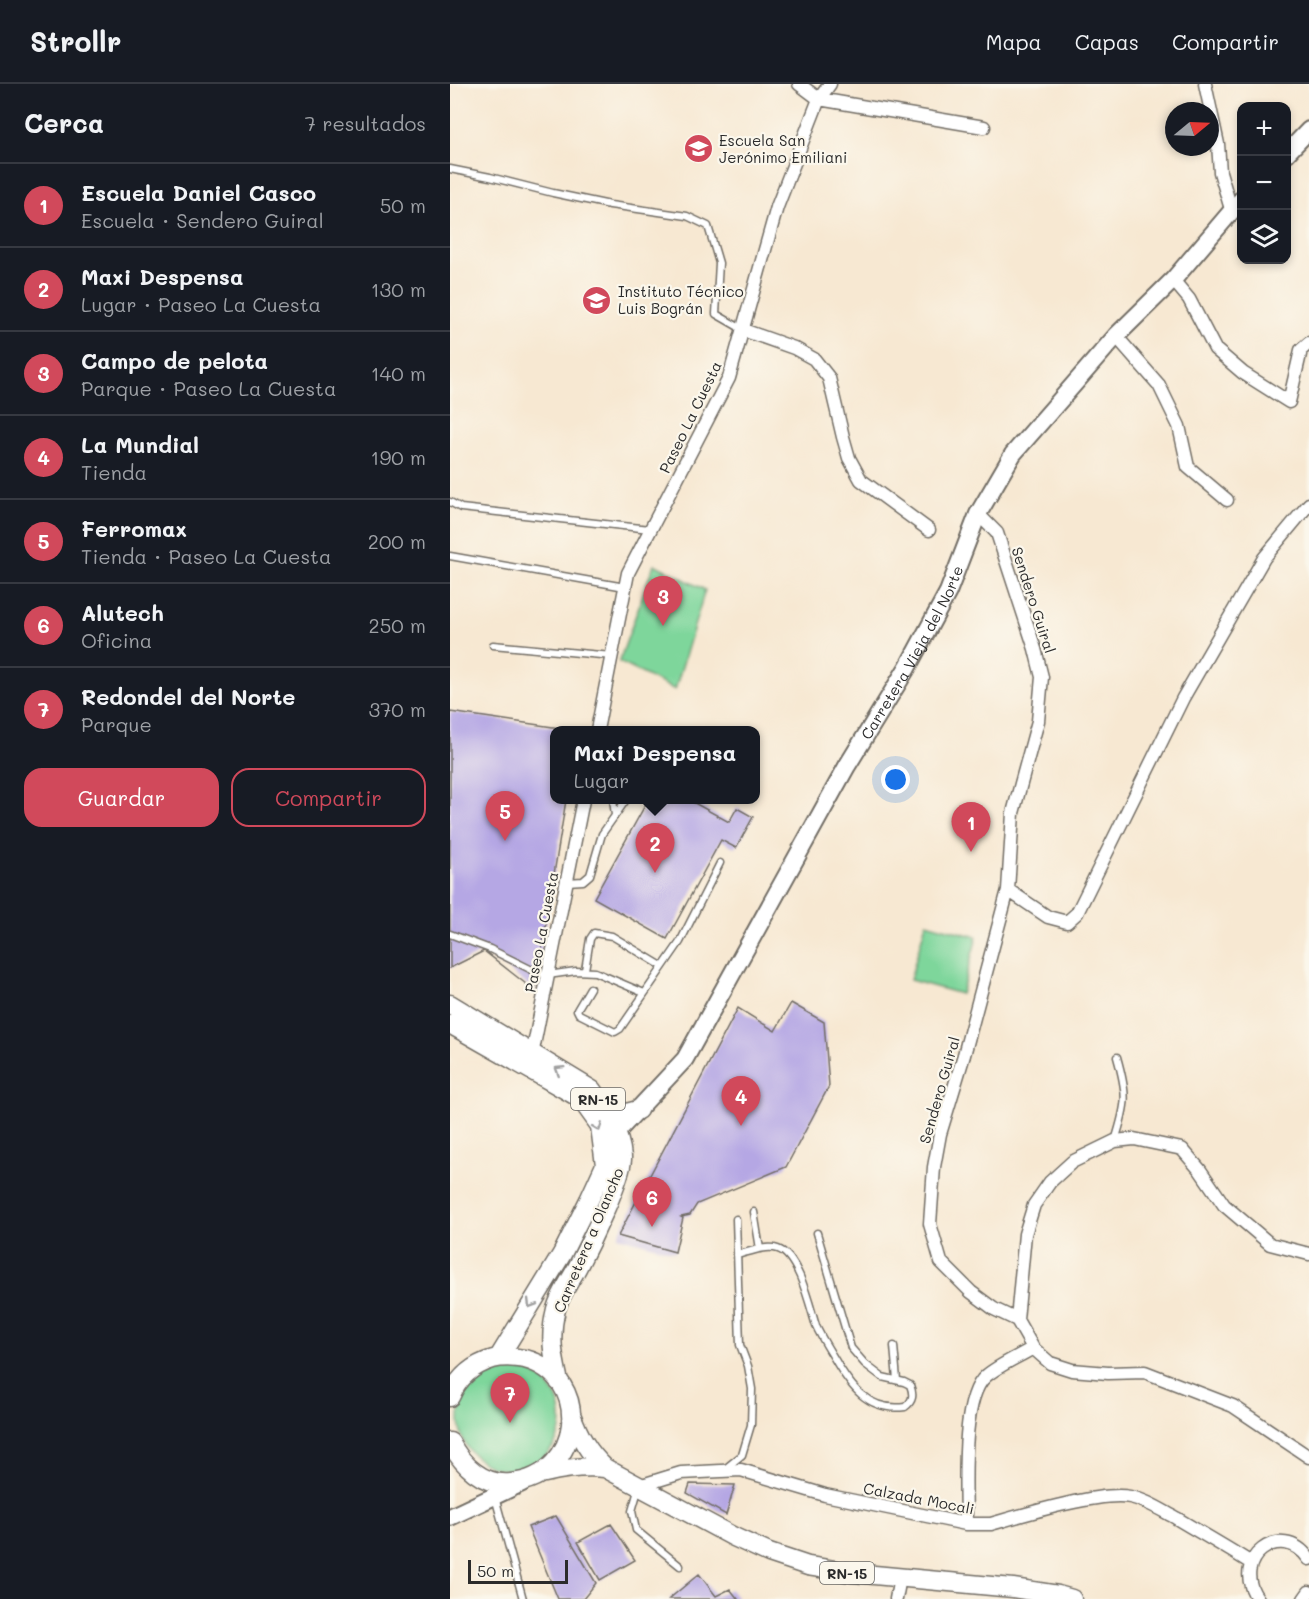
<!DOCTYPE html>
<html lang="es">
<meta charset="utf-8">
<style>
:root{--surface:#171b24;--page:#20242c;--text:#f1f3f6;--muted:#9ea1a6;--line:#363941;--accent:#d1495b}
body{margin:0;font-family:Mali,sans-serif;background:var(--page);color:var(--text)}
.controls{position:absolute;right:18px;top:18px;display:grid;overflow:hidden;border-radius:12px;box-shadow:0 3px 9px #0003}
.controls button{width:54px;height:54px;display:grid;place-items:center;padding:0;border:0;border-bottom:2px solid var(--line);background:var(--surface);color:var(--text);font:30px sans-serif}
.compass{position:absolute;left:715px;top:18px;width:54px;height:54px;border-radius:50%;background:var(--surface);box-shadow:0 3px 9px #0003;rotate:71deg}
.scale{position:absolute;left:18px;bottom:15px;width:100px;box-sizing:border-box;padding-left:6px;border:3px solid #2b2b2b;border-top:0;font-size:16px;line-height:21px;white-space:nowrap;color:#2b2b2b;-webkit-text-stroke:4px #fbf7ec;paint-order:stroke}
.you{position:absolute;left:446px;top:696px;width:21px;height:21px;margin:-15px;border:4px solid #fff;border-radius:50%;background:#1a73e8;box-shadow:0 0 0 9px #1a73e833}
.badge{display:grid;place-items:center;width:39px;height:39px;border-radius:50%;background:var(--accent);color:#fff;font-size:20px;font-weight:700}
.pin{position:absolute;translate:-50% -50px;filter:drop-shadow(0 2px 3px #0008)}
.pin::after{content:'';position:absolute;top:32px;width:21px;height:18px;background:inherit;clip-path:polygon(0 0,100% 0,50% 100%)}
.popup{position:absolute;left:100px;top:642px;width:210px;height:78px;box-sizing:border-box;display:grid;place-content:center;border-radius:12px;background:var(--surface);filter:drop-shadow(0 2px 4px #0005);font-size:20px;white-space:nowrap;color:var(--muted)}
.popup b{font-size:22px;color:var(--text)}
.popup::after{content:'';position:absolute;left:50%;top:100%;margin-left:-12px;border:12px solid transparent;border-top-color:var(--surface)}
.list{margin:0;padding:0;list-style:none}
h2{display:flex;justify-content:space-between;align-items:center;height:78px;margin:0;padding:0 24px;font-size:26px}
h2 small{font-size:20px;font-weight:400;color:var(--muted)}
.list li{display:grid;grid-template-columns:39px 1fr auto;gap:18px;align-items:center;box-sizing:border-box;height:84px;padding:0 24px;border-top:2px solid var(--line)}
.list b{display:block;font-size:22px;white-space:nowrap}
.list p{margin:0;font-size:20px;white-space:nowrap;color:var(--muted)}
.list em{font-size:20px;font-style:normal;color:var(--muted)}
.actions{display:flex;gap:12px;padding:18px 24px}
.actions a{flex:1;padding:14px 0;border:2px solid var(--accent);border-radius:18px;text-align:center;font-size:21px;color:var(--accent)}
.actions .main{background:var(--accent);color:#fff}
.icon{flex:none;width:33px;height:33px;fill:none;stroke:currentColor;stroke-width:2;stroke-linecap:round;stroke-linejoin:round}
.map{position:relative;flex:none;width:859px;height:1515px;overflow:hidden}
header{display:flex;align-items:center;gap:36px;box-sizing:border-box;height:84px;padding:0 30px;background:var(--surface);border-bottom:2px solid var(--line)}
header strong{font-size:28px}
nav{display:flex;gap:33px;margin-inline-start:auto;font-size:21px}
main{display:flex}
aside{flex:1;background:var(--surface)}
.map>svg:first-child{display:block}
</style>
<header>
<strong>Strollr</strong>
<nav><a>Mapa</a><a>Capas</a><a>Compartir</a></nav>
</header>
<main>
<aside>
<h2>Cerca<small>7 resultados</small></h2>
<ul class="list">
<li><span class="badge">1</span><div><b>Escuela Daniel Casco</b><p>Escuela · Sendero Guiral</p></div><em>50 m</em></li>
<li><span class="badge">2</span><div><b>Maxi Despensa</b><p>Lugar · Paseo La Cuesta</p></div><em>130 m</em></li>
<li><span class="badge">3</span><div><b>Campo de pelota</b><p>Parque · Paseo La Cuesta</p></div><em>140 m</em></li>
<li><span class="badge">4</span><div><b>La Mundial</b><p>Tienda</p></div><em>190 m</em></li>
<li><span class="badge">5</span><div><b>Ferromax</b><p>Tienda · Paseo La Cuesta</p></div><em>200 m</em></li>
<li><span class="badge">6</span><div><b>Alutech</b><p>Oficina</p></div><em>250 m</em></li>
<li><span class="badge">7</span><div><b>Redondel del Norte</b><p>Parque</p></div><em>370 m</em></li>
</ul>
<div class="actions"><a class="main">Guardar</a><a>Compartir</a></div>
</aside>
<div class="map">
<svg width="859" height="1515" viewBox="0 0 859 1515">
<rect width="100%" height="100%" fill="#fbf7ec"/>
<filter id="ink" filterUnits="userSpaceOnUse"><feTurbulence type="fractalNoise" baseFrequency=".0167" numOctaves="2"/><feDisplacementMap in="SourceGraphic" scale="12" xChannelSelector="R" yChannelSelector="G"/><feConvolveMatrix kernelMatrix="1 2 1 2 8 2 1 2 1" color-interpolation-filters="sRGB"/></filter>
<filter id="wash" filterUnits="userSpaceOnUse"><feTurbulence type="fractalNoise" baseFrequency=".008" numOctaves="4" result="noise"/><feDisplacementMap in="SourceGraphic" scale="24" xChannelSelector="R" yChannelSelector="G"/><feGaussianBlur stdDeviation="1.35" result="paint"/><feColorMatrix in="noise" values="0 0 0 0 0 0 0 0 0 0 0 0 0 0 0 0 0 1.4 0 .05"/><feComposite in="paint" operator="in"/></filter>
<g filter="url(#wash)">
<rect width="100%" height="100%" fill="#f7e8d2"/>
<path fill="#7ed69b" stroke="#548063" stroke-width="1.5" d="M 204,480 L 255,506 L 225,606 L 169,578 Z
M 476,839 L 527,853 L 511,910 L 460,896 Z
M9 1335a51 51 0 1 1 102 0a51 51 0 1 1-102 0Z"/>
<g id="blocks">
<path fill="#b5a7e4" d="M 0,628 L 117,645 L 104,646 L 104,716 L 116,716 L 85,907 L 34,867 L 0,884 Z
M 198,716 L 239,716 L 279,738 L 287,724 L 303,733 L 286,764 L 271,756 L 217,855 L 144,814 Z
M 341,919 L 374,938 L 379,1002 L 336,1083 L 247,1120 L 240,1131 L 231,1133 L 233,1134 L 225,1168 L 168,1152 L 288,924 L 325,947 Z
M 240,1400 L 285,1401 L 276,1431 L 237,1409 Z
M 106,1432 L 146,1499 L 133,1515 L 108,1515 L 78,1443 Z
M 161,1440 L 185,1476 L 150,1496 L 128,1458 Z
M 249,1490 L 266,1512 L 280,1505 L 288,1515 L 219,1515 Z"/>
</g>
</g>
<g filter="url(#ink)">
<use href="#blocks" fill-opacity="0" stroke="#726d65" stroke-width="1.5"/>
<g fill="none" stroke-linecap="round" stroke-linejoin="round">
<defs>
<path id="lane" d="M 0,85 L 40,93 L 103,109 L 160,121 L 237,132 L 258,142 L 269,179 L 266,230 L 292,245
M 0,418 L 11,424 L 200,445
M 0,472 L 175,503
M 43,561 L 162,572
M 163,716 L 165,731
M 117,798 L 133,797 L 140,791 L 152,750 L 176,716
M 0,850 L 40,865 L 86,888 L 98,891 L 126,887 L 145,888 L 194,909
M 135,886 L 140,855 L 144,849 L 162,852 L 212,882
M 140,904 L 127,926 L 129,930 L 165,948 L 170,945 L 230,858 L 270,779
M 665,1057 C 677,1019 678,1012 667,973
M 304,1128 L 310,1165
M 287,1171 C 299,1168 316,1161 328,1165 C 349,1172 360,1223 366,1242 C 371,1253 378,1264 384,1274 C 400,1302 418,1328 455,1323 C 463,1317 464,1311 460,1301 L 454,1298 L 432,1293 L 415,1280 L 401,1264 L 367,1149
M 444,1262 L 447,1296
M 276,1384 L 292,1371 L 301,1341 L 302,1305 L 298,1282 L 290,1261 L 286,1135
M 189,1403 L 182,1427 L 186,1446 L 230,1482
M 45,1413 L 73,1515"/>
<path id="street" d="M 349,0 L 369,15 L 534,43
M 755,0 L 768,60 L 770,88 L 781,125
M 723,196 L 739,215 L 765,265 L 793,289 L 839,318 L 851,266 L 859,259
M 293,246 L 344,264 L 364,275 L 379,294 L 393,353 L 399,374 L 411,396 L 479,446
M 666,252 L 709,301 L 729,342 L 738,383 L 777,416
M 528,430 L 547,449 L 585,565 L 592,593 L 588,637 L 563,729 L 558,806 L 514,971 L 490,1050 L 484,1083 L 480,1140 L 491,1178 L 521,1208 L 544,1225 L 567,1236 L 583,1264 L 600,1279 L 622,1286 L 658,1289 L 695,1288 L 783,1322 L 859,1373
M 147,646 L 178,489 L 279,294 L 327,123 L 369,15 L 380,0
M 558,806 L 598,833 L 617,838 L 627,829 L 733,614 L 814,474 L 859,420
M 81,976 L 133,716
M 567,1236 L 575,1150 L 584,1121 L 600,1098 L 622,1078 L 665,1057 L 684,1055 L 732,1065 L 750,1086 L 774,1121 L 820,1160 L 859,1170
M 189,1402 L 231,1389 L 291,1386 L 375,1411 L 516,1440 L 541,1440 C 572,1431 651,1407 680,1413 C 696,1416 711,1426 726,1434 C 751,1449 776,1463 801,1479
M 516,1440 C 516,1406 510,1314 536,1292 C 549,1281 568,1273 583,1264
M 446,1515 L 450,1494
M 808,1515 C 778,1475 832,1436 859,1475
M 854,1515 L 859,1508"/>
<g id="secondary">
<path d="M 836,70 L 859,46"/>
<path id="s1" d="M 166,1049 L 235,975 L 397,682 L 457,584 L 498,508 L 528,430 L 563,370 L 666,252 L 723,196 L 792,115"/>
<path d="M 0,1433 L 72,1399"/>
</g>
<path id="primary" d="M 0,920 L 142,1006 C 156,1026 170,1048 172,1073 C 174,1091 137,1165 127,1184 C 120,1197 110,1211 106,1225 C 99,1253 103,1271 109,1298
M 0,940 L 130,1014 L 150,1042 L 155,1081 L 139,1116 L 112,1170 L 49,1273
M 158,1029 L 169,1031 L 188,1026
M 0,1313 C 8,1294 23,1281 43,1275 C 53,1272 64,1273 75,1275 C 143,1293 134,1392 61,1399 C 33,1402 12,1381 0,1358
M 121,1330 C 129,1352 138,1368 155,1384 L 284,1453 L 319,1469 L 358,1482 L 403,1489 L 563,1504 L 608,1511 L 622,1515
M 95,1389 C 116,1384 134,1382 155,1384"/>
</defs>
<use href="#lane" stroke="#726d65" stroke-width="9"/>
<use href="#street" stroke="#726d65" stroke-width="15"/>
<use href="#secondary" stroke="#726d65" stroke-width="20"/>
<use href="#primary" stroke="#726d65" stroke-width="21"/>
<use href="#lane" stroke="#fff" stroke-width="6"/>
<use href="#street" stroke="#fff" stroke-width="12"/>
<use href="#secondary" stroke="#fff" stroke-width="16"/>
<use href="#primary" stroke="#fff" stroke-width="18"/>
</g>
<defs><path id="oneway-chevron" d="M-2-3.5L2.5 0L-2 3.5" fill="none" stroke-width="1.6" stroke-linecap="round" stroke-linejoin="round" transform="scale(1.5)"/></defs>
<g stroke="#a0a0a0">
<use href="#oneway-chevron" transform="translate(109 986) rotate(-148)"/>
<use href="#oneway-chevron" transform="translate(148 1043) rotate(69)"/>
<use href="#oneway-chevron" transform="translate(81 1220) rotate(121)"/>
</g>
</g>
<defs>
<symbol id="school-disc" viewBox="-11 -11 22 22"><circle r="9.5" fill="#d1495b" stroke="#fbf7ec"/><path d="M0-5L7-2L0 1L-7-2ZM-4 1L0 2.5L4 1V4Q0 6-4 4Z" fill="#fff"/></symbol>
</defs>
<g fill-rule="evenodd">
<use href="#school-disc" x="232" y="48" width="33" height="33"/>
<use href="#school-disc" x="130" y="200" width="33" height="33"/>
</g>
<g text-anchor="middle" dominant-baseline="central" stroke-width="4.5" stroke-linejoin="round" paint-order="stroke">
<g fill="#fbf7ec" stroke="#696865" stroke-width="1.5">
<rect x="121" y="1004" width="54" height="22" rx="4.5"/>
<rect x="370" y="1478" width="54" height="22" rx="4.5"/>
</g>
<g font-size="14" font-weight="bold" fill="#2b2b2b">
<text x="148" y="1015">RN-15</text>
<text x="397" y="1489">RN-15</text>
</g>
<g font-size="15" fill="#2b2b2b" stroke="#fbf7ec" text-anchor="start">
<text x="269" y="56">Escuela San<tspan x="269" dy="17">Jerónimo Emiliani</tspan></text>
<text x="168" y="207">Instituto Técnico<tspan x="168" dy="17">Luis Bográn</tspan></text>
</g>
<g font-size="15" fill="#2b2b2b" stroke="#fbf7ec">
<text transform="translate(240 333) rotate(-64)">Paseo La Cuesta</text>
<text transform="translate(584 516) rotate(72)">Sendero Guiral</text>
<text stroke="none"><textPath href="#s1" startOffset="567">Carretera Vieja del Norte</textPath></text>
<text transform="translate(91 848) rotate(-79)">Paseo La Cuesta</text>
<text transform="translate(489 1006) rotate(-74)">Sendero Guiral</text>
<text transform="translate(138 1156) rotate(-67)">Carretera a Olancho</text>
<text transform="translate(469 1414) rotate(11)">Calzada Mocali</text>
</g>
</g>
</svg>
<div class="controls">
<button>+</button>
<button>−</button>
<button><svg class="icon" aria-label="layers" viewBox="0 0 24 24"><path d="M12 4l9 5-9 5-9-5zM3 14l9 5 9-5"/></svg></button>
</div>
<svg class="compass" viewBox="-18 -18 36 36"><path d="M0-13l5 13h-10z" fill="#e53935"/><path d="M0 13l5-13h-10z" fill="#9ea1a6"/></svg>
<div class="scale">50 m</div>
<div class="you"></div>
<div class="pin badge" style="left:521px;top:768px">1</div>
<div class="pin badge" style="left:205px;top:789px">2</div>
<div class="popup"><b>Maxi Despensa</b>Lugar</div>
<div class="pin badge" style="left:213px;top:542px">3</div>
<div class="pin badge" style="left:291px;top:1042px">4</div>
<div class="pin badge" style="left:55px;top:757px">5</div>
<div class="pin badge" style="left:202px;top:1143px">6</div>
<div class="pin badge" style="left:60px;top:1339px">7</div>
</div>
</main>
